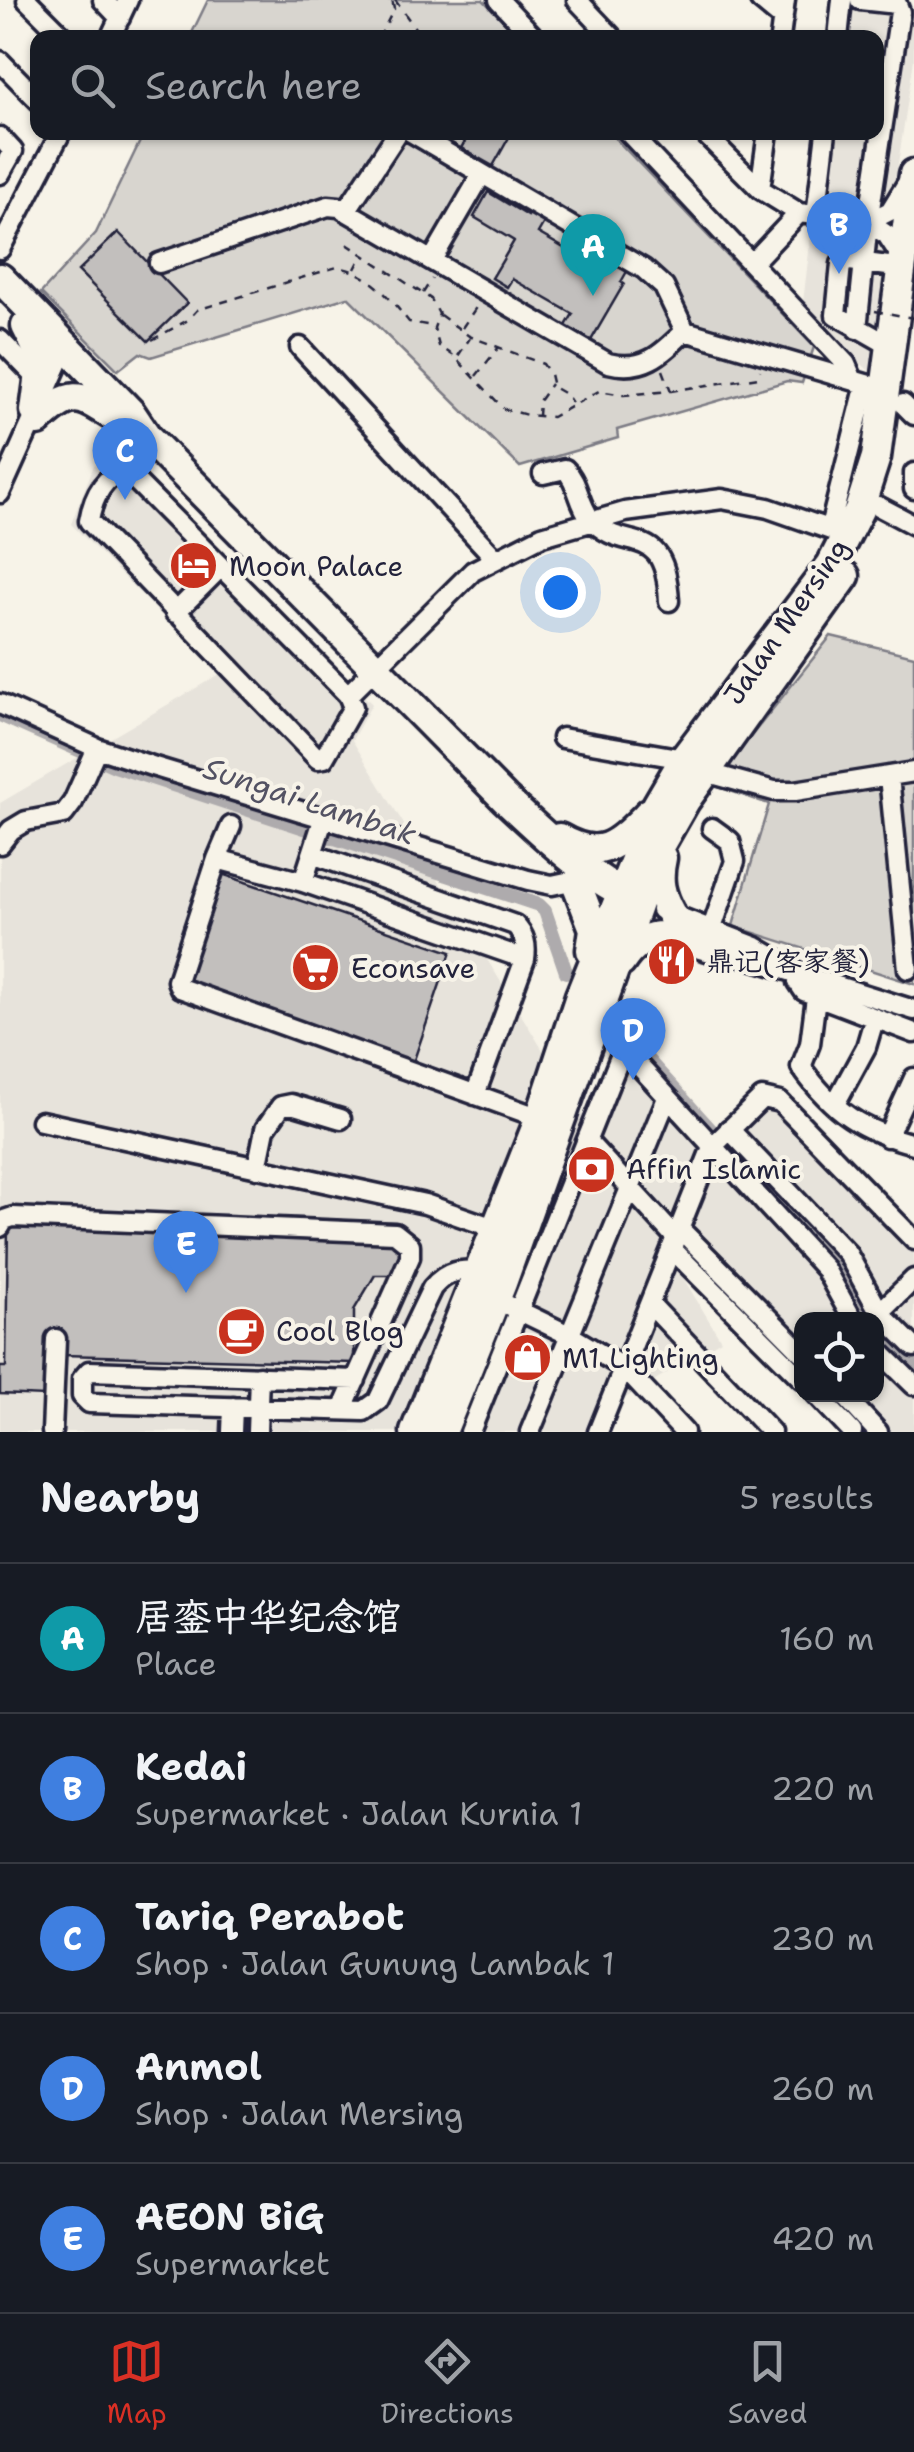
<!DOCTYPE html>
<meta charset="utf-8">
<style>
:root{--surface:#171b24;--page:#20242c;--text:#f1f3f6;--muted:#9ea1a6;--line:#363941;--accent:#d93025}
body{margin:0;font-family:"Shantell Sans","LXGW WenKai TC",sans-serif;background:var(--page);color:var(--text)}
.controls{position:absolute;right:30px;bottom:30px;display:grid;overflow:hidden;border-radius:20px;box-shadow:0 2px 8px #0004}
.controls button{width:90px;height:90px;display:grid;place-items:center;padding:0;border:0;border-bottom:2px solid var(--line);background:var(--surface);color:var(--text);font:50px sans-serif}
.you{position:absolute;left:560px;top:592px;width:35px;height:35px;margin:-25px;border:8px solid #fff;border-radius:50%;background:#1a73e8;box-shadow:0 0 0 15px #1a73e833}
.badge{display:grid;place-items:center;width:65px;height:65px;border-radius:50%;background:var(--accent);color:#fff;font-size:32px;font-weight:700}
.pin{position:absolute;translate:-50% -82px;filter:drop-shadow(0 2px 5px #0008)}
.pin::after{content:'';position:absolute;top:52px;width:35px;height:30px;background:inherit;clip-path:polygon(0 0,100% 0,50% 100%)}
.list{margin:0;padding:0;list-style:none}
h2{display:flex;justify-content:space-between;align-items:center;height:130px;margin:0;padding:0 40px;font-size:42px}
h2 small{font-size:32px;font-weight:400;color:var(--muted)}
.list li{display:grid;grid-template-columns:65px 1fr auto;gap:30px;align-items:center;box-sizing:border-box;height:150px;padding:0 40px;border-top:2px solid var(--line)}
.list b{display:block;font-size:38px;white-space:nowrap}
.list p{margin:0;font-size:32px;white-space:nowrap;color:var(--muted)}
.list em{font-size:32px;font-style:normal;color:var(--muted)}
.icon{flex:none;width:55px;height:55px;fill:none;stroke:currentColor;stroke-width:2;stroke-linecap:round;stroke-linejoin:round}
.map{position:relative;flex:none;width:914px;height:1432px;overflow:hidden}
.search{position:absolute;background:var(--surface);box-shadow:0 2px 8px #0004;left:30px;right:30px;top:30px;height:110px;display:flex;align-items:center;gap:25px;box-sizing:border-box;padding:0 35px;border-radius:20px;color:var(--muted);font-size:38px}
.sheet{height:880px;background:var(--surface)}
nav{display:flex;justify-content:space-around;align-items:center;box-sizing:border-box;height:140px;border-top:2px solid var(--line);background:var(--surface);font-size:28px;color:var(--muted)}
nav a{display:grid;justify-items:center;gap:5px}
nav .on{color:var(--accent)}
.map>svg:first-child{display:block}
</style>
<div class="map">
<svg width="914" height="1432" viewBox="0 0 914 1432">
<rect width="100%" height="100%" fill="#f7f3e8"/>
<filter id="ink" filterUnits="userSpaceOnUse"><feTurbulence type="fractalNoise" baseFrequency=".01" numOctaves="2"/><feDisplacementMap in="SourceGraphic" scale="20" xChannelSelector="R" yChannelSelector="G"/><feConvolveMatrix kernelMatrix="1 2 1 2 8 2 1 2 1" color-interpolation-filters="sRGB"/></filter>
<g filter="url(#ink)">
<path fill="#e7e3db" d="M 839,0 L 898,1 L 914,12 L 914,59 L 886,243 L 874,375 L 802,311 L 823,133 L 876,132 L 876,38 L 835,37 Z
M 123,453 L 372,704 L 352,740 L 589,1125 L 617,1056 L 710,1141 L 760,1094 L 914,1235 L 914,1432 L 870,1432 L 835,1395 L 876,1394 L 876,1320 L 802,1320 L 801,1359 L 682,1237 L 672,1260 L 721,1340 L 614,1405 L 603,1432 L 0,1432 L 0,803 L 220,674 L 71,524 L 94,465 Z"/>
<path fill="#d8d5cf" stroke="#7d7c85" stroke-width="2.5" d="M 208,0 L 483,0 L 519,37 L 190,37 Z
M 144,133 L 610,133 L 814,347 L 802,383 L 787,381 L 617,430 L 618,438 L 520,467 L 348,297 L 151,357 L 140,353 L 118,370 L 41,293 L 96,233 Z
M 831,636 L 914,656 L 914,984 L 733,926 L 769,804 L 712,785 Z"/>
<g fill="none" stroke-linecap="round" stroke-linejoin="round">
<path stroke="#aeabad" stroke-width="14" d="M 0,715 L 115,766 L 539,905 L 545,911 L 566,972
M 616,1019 L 628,1038 L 832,1264 L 870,1320
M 876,1327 L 914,1366"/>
</g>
<path fill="#c2bfbd" stroke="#22223b" stroke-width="2.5" d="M 512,132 L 493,166 L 461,148 L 467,138 L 456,133 Z
M 488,192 L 528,216 L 531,210 L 546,219 L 538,233 L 600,269 L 610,254 L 630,266 L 621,282 L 624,284 L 589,344 L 564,329 L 573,314 L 512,279 L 507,287 L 492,278 L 514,241 L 474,217 Z
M 118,232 L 187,303 L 148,341 L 78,271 Z
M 219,873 L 451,952 L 413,1063 L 180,984 Z
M 8,1224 L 393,1237 L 404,1253 L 404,1264 L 391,1275 L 375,1275 L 354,1310 L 354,1363 L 62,1355 L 47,1343 L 45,1396 L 0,1394 L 0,1367 L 6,1367 Z"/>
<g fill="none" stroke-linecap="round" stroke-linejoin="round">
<defs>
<path id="minor" d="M 27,0 L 65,38
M 103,0 L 120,18
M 499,0 L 535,38
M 577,0 L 613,38
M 760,0 L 783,19
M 110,38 L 128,0
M 780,38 L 785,0
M 838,38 L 842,0
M 0,61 L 38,100
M 411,132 L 644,269 L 664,287 L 685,331
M 628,132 L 846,364 L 853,380
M 703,132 L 760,189 L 799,213 L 868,222 L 890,211 L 909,180
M 0,137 L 13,151 L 0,174
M 760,189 L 768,132
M 346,211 L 398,132
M 816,216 L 826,132
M 868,222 L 887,235 L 904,261
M 0,249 L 61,132
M 432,260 L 482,174
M 753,262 L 799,213
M 159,263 L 328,206 L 339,207 L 608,363 C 643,372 661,355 685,331
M 857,329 L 868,222 L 900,12 L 897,4 L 860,0
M 685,331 L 886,390
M 0,340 L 38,379
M 300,347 L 495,558
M 892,347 L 836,315 L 841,264 L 850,261 L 903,268
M 903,404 L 914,415
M 147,437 L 125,470 L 348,695 L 473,571 L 542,536 L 625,512 L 722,499 L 768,508 L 848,536
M 125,470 C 102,477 93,498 89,521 L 318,759 L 324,758 L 353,707 L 348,695
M 914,473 L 914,489
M 543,474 L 565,469 C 579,483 578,503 590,518 C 624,558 665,517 669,601
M 0,493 L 67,344
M 878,506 L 914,525
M 830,527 L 866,384
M 175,613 L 220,568
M 0,704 L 97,748 L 155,767 L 528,880 L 552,885 L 571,881
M 562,738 L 684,759
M 705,772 L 774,791 L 795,791 L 914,772
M 889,776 L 908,969
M 0,844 L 11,830 L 26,821 L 64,814 L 73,802 L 97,748
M 312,854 L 515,925 C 525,935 527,945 525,959 L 475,1095
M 217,859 L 231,826
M 303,882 L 324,817
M 661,910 L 756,947 L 784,963
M 711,931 L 735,861 L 730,841 L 712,828
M 719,949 L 914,1010
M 525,959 L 303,882 L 217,859 L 177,981 L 180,988 L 540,1118
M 802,973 L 798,982 L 804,991 L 914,1033
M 816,997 L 810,1044 L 801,1067 C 832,1111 862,1131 914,1144
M 835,1104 L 866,1047 L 874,1020
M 41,1121 L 425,1204 L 497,1229
M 729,1129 L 847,1253 L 880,1313 L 914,1347
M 887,1137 L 914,1078
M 587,1141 L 676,1238
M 257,1168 L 265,1129 L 281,1106 L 291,1104 L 341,1119
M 0,1227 L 4,1220 L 13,1217 L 395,1233 L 410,1245 L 410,1257 L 342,1410
M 680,1229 L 802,1352
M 672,1249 L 802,1379
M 495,1299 L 569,1335 L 624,1368 L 684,1432
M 650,1304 L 771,1432
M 875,1317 L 914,1279
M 876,1348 L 914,1385
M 356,1380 L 89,1371 L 82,1379 L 82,1396 L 89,1403 L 364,1411 L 378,1401 L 432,1288 C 447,1270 460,1270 481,1270
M 816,1394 L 852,1432
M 843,1394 L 878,1432
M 52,1432 L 56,1339
M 232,1432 L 233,1407
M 257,1432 L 259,1376
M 470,1432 L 620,1057 L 629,1055 L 825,1269 L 853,1320
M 530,1432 L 667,1098
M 598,1432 L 712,1147 L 762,1098 L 780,1102 L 914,1240"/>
<path id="highway" d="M 0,278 L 131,413 L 147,437 L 505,799 C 545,836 586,877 637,900
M 26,326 L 42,358 L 35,411
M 38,421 C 77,384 82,398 123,422
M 559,838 C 602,863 618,844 649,813
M 662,858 C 657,880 660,894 671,914
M 577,885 L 594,929 L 591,950
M 621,962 C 649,918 683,941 726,951
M 415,1432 L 540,1118 L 580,996 L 657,805 L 684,759 L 831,565 L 859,510 L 876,457 L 914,174
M 442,1432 L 502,1283 L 657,850 L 685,801 L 845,576"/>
</defs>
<use href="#minor" stroke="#22223b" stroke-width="25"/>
<use href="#highway" stroke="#22223b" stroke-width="35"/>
<path stroke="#22223b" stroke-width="2.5" stroke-dasharray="8 8" stroke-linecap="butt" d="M 395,0 L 422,38
M 379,38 L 394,9 L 392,0
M 347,244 L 431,299 L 439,314 L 434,328 L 439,346 L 454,356 L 504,409 L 527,415 L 552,417 L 599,391 L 623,395 L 671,391 L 758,377 L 760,370
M 355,269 L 363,254
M 423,293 L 432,279
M 440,315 L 469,336 L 543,364 L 550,374 L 553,387 L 567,395 L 572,403
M 462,328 L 477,306
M 152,340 L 188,320 L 197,310 L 337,267 C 370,272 389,297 409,322 L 433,326
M 458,356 L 470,338
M 663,370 L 671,391
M 476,376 L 499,347
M 538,416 L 539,401 L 551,384"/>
<use href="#minor" stroke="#f7f3e8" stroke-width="18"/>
<use href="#highway" stroke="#f7f3e8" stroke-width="28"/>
<path stroke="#22223b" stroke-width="2.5" stroke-dasharray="8 8" stroke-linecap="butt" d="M 875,311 L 914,318"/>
</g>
</g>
<defs>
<symbol id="hotel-disc" viewBox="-11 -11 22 22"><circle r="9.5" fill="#c8321e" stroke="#f7f3e8"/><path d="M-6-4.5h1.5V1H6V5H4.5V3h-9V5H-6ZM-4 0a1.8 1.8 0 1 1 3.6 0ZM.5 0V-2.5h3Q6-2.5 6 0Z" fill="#fff"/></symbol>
<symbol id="restaurant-disc" viewBox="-11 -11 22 22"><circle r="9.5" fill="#c8321e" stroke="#f7f3e8"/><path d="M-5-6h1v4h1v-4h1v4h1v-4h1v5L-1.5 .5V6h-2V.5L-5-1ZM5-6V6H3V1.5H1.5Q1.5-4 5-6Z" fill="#fff"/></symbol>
<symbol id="supermarket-disc" viewBox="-11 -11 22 22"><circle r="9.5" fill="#c8321e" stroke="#f7f3e8"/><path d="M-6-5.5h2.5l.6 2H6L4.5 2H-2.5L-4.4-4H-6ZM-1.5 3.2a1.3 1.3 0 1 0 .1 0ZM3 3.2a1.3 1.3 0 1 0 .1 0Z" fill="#fff"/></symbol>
<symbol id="bank-disc" viewBox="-11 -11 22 22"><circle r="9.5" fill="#c8321e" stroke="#f7f3e8"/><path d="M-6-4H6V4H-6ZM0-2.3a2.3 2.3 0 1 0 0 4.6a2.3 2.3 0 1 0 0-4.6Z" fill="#fff"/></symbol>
<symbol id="cafe-disc" viewBox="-11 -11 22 22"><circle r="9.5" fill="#c8321e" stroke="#f7f3e8"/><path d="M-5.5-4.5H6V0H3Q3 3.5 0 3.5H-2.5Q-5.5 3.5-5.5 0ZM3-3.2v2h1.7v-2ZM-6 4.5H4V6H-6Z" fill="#fff"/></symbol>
<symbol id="shop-disc" viewBox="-11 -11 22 22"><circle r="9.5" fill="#c8321e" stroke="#f7f3e8"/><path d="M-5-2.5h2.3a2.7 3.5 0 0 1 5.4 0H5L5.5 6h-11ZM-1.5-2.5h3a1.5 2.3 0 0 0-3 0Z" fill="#fff"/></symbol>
</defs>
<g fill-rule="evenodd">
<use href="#hotel-disc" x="166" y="538" width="55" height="55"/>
<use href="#restaurant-disc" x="644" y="934" width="55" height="55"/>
<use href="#supermarket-disc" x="288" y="940" width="55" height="55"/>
<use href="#bank-disc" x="564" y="1142" width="55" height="55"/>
<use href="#cafe-disc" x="214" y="1304" width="55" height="55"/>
<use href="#shop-disc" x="500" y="1330" width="55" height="55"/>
</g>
<g text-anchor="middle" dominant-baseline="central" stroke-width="8" stroke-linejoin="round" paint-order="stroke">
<g font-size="28" fill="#22223b" stroke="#f7f3e8" text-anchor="start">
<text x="229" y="566">Moon Palace</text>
<text x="706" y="961">鼎记(客家餐)</text>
<text x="351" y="968">Econsave</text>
<text x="626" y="1169">Affin Islamic</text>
<text x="276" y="1331">Cool Blog</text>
<text x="562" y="1358">M1 Lighting</text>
</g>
<g font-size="28" fill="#22223b" stroke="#f7f3e8">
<text transform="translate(786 621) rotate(-55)">Jalan Mersing</text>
</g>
<g font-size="30" font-style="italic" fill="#535263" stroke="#f7f3e8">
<text transform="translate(310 801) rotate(18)">Sungai Lambak</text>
</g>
</g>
</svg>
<div class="controls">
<button><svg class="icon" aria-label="locate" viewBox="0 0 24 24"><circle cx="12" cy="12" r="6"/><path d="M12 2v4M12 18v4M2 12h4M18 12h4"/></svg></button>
</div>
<div class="you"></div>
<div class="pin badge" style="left:593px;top:296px;background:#0f9aa8">A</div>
<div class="pin badge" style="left:839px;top:274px;background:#3f7fe0">B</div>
<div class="pin badge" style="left:125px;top:500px;background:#3f7fe0">C</div>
<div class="pin badge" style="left:633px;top:1080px;background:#3f7fe0">D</div>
<div class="pin badge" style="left:186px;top:1293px;background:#3f7fe0">E</div>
<div class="search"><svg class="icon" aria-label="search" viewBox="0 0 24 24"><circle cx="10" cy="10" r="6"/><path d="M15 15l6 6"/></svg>Search here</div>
</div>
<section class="sheet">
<h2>Nearby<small>5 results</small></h2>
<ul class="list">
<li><span class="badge" style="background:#0f9aa8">A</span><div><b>居銮中华纪念馆</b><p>Place</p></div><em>160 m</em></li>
<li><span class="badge" style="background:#3f7fe0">B</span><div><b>Kedai</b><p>Supermarket · Jalan Kurnia 1</p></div><em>220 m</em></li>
<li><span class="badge" style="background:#3f7fe0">C</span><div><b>Tariq Perabot</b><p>Shop · Jalan Gunung Lambak 1</p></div><em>230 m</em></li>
<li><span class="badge" style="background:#3f7fe0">D</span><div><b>Anmol</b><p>Shop · Jalan Mersing</p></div><em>260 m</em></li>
<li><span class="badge" style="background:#3f7fe0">E</span><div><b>AEON BiG</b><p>Supermarket</p></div><em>420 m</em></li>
</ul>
</section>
<nav>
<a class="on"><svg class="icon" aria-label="map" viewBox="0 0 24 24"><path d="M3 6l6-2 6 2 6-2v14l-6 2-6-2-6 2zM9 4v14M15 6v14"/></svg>Map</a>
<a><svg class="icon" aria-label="directions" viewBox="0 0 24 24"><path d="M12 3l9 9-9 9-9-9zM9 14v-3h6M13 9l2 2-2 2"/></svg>Directions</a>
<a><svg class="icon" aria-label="saved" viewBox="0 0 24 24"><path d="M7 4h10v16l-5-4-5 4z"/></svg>Saved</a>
</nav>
